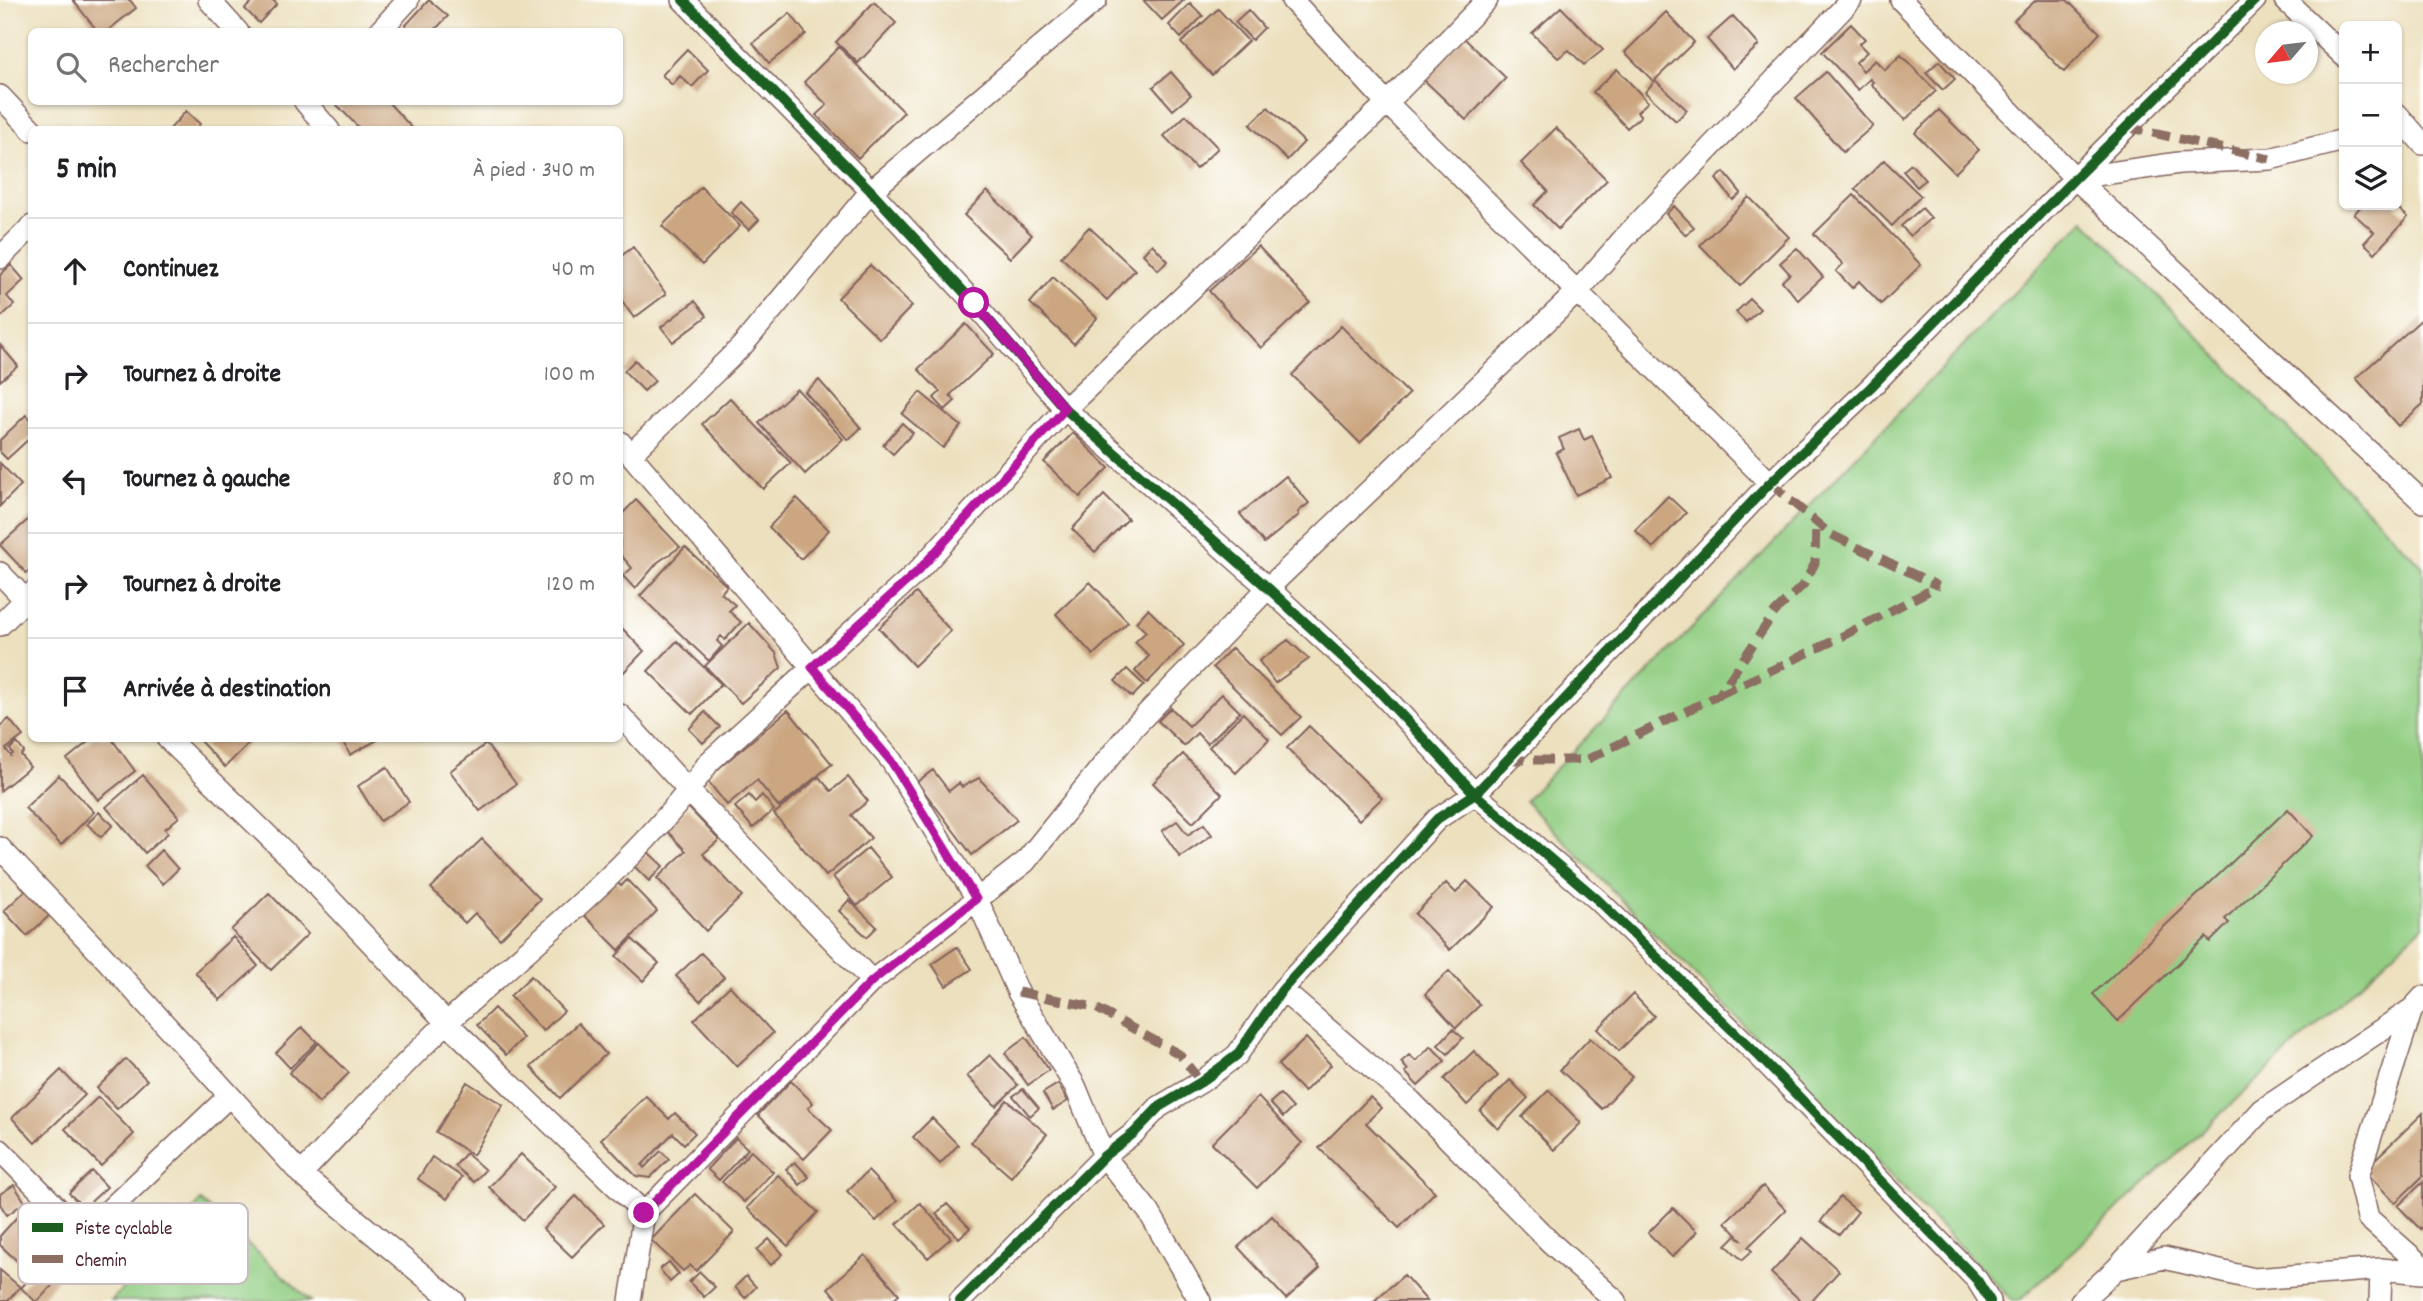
<!DOCTYPE html>
<html lang="fr">
<meta charset="utf-8">
<style>
:root{--surface:#fff;--page:#f2f2f2;--text:#202124;--muted:#757577;--line:#e0e0e0}
body{margin:0;font-family:Dekko,sans-serif;background:var(--page);color:var(--text)}
.controls{position:absolute;right:21px;top:21px;display:grid;overflow:hidden;border-radius:10px;box-shadow:0 2px 5px #0004}
.controls button{width:63px;height:63px;display:grid;place-items:center;padding:0;border:0;border-bottom:2px solid var(--line);background:var(--surface);color:var(--text);font:35px sans-serif}
.compass{position:absolute;left:2255px;top:21px;width:63px;height:63px;border-radius:50%;background:var(--surface);box-shadow:0 2px 5px #0004;rotate:242deg}
.stop{position:absolute;width:21px;height:21px;margin:-16px;border:5px solid #b5179e;border-radius:50%;background:#fff}
.stop.end{background:#b5179e;border-color:#fff;box-shadow:0 2px 7px #0008}
.list{margin:0;padding:0;list-style:none}
h2{display:flex;justify-content:space-between;align-items:center;height:91px;margin:0;padding:0 28px;font-size:30px}
h2 small{font-size:23px;font-weight:400;color:var(--muted)}
.list li{display:grid;grid-template-columns:46px 1fr auto;gap:21px;align-items:center;box-sizing:border-box;height:105px;padding:0 28px;border-top:2px solid var(--line)}
.list b{display:block;font-size:26px;white-space:nowrap}
.list em{font-size:23px;font-style:normal;color:var(--muted)}
.icon{flex:none;width:38px;height:38px;fill:none;stroke:currentColor;stroke-width:2;stroke-linecap:round;stroke-linejoin:round}
.map{position:relative;flex:none;width:2423px;height:1301px;overflow:hidden}
.search{position:absolute;background:var(--surface);box-shadow:0 2px 5px #0004;left:28px;top:28px;width:595px;height:77px;display:flex;align-items:center;gap:18px;box-sizing:border-box;padding:0 24px;border-radius:10px;color:var(--muted);font-size:26px}
.panel{position:absolute;background:var(--surface);box-shadow:0 2px 5px #0004;left:28px;top:126px;width:595px;height:616px;border-radius:10px}
.map>svg:first-child{display:block}
</style>
<div class="map">
<svg width="2423" height="1301" viewBox="0 0 2423 1301">
<rect width="100%" height="100%" fill="#fff"/>
<filter id="ink" filterUnits="userSpaceOnUse"><feTurbulence type="fractalNoise" baseFrequency=".0143" numOctaves="2"/><feDisplacementMap in="SourceGraphic" scale="14" xChannelSelector="R" yChannelSelector="G"/><feConvolveMatrix kernelMatrix="1 2 1 2 8 2 1 2 1" color-interpolation-filters="sRGB"/></filter>
<filter id="wash" filterUnits="userSpaceOnUse"><feTurbulence type="fractalNoise" baseFrequency=".00686" numOctaves="4" result="noise"/><feDisplacementMap in="SourceGraphic" scale="28" xChannelSelector="R" yChannelSelector="G"/><feGaussianBlur stdDeviation="1.57" result="paint"/><feColorMatrix in="noise" values="0 0 0 0 0 0 0 0 0 0 0 0 0 0 0 0 0 1.4 0 .05"/><feComposite in="paint" operator="in"/></filter>
<g filter="url(#wash)">
<rect width="100%" height="100%" fill="#ece0be"/>
<path fill="#93ce83" stroke="#6e7657" stroke-width="2" d="M 2084,220 L 2423,567 L 2423,926 L 2019,1301 L 2013,1301 L 1525,801 Z
M 201,1201 L 311,1301 L 111,1301 Z"/>
<g id="blocks">
<path fill="#cba680" d="M 73,0 L 130,0 L 136,8 L 106,32 L 98,32 Z
M 254,0 L 273,0 L 277,4 L 259,23 L 245,9 Z
M 429,0 L 448,16 L 433,32 L 410,32 L 405,26 Z
M 1143,0 L 1184,0 L 1162,20 Z
M 2036,0 L 2067,0 L 2100,33 L 2064,72 L 2014,20 Z
M 874,2 L 896,23 L 858,63 L 836,42 Z
M 1190,3 L 1203,16 L 1181,38 L 1169,25 Z
M 1561,7 L 1603,50 L 1584,65 L 1569,50 L 1558,58 L 1532,33 Z
M 1218,9 L 1248,41 L 1212,75 L 1181,43 Z
M 1248,10 L 1264,28 L 1252,40 L 1235,22 Z
M 1666,12 L 1694,42 L 1655,80 L 1687,110 L 1676,121 L 1645,92 L 1654,82 L 1625,52 Z
M 790,13 L 806,34 L 769,63 L 753,43 Z
M 1733,16 L 1759,45 L 1733,69 L 1707,39 Z
M 1851,24 L 1865,39 L 1859,44 L 1867,52 L 1856,62 L 1863,71 L 1875,60 L 1885,70 L 1901,55 L 1936,91 L 1905,120 L 1871,84 L 1873,82 L 1870,79 L 1858,90 L 1822,52 Z
M 1464,38 L 1506,78 L 1466,120 L 1424,80 Z
M 839,47 L 904,112 L 858,158 L 816,115 L 827,105 L 804,82 Z
M 687,49 L 708,70 L 692,87 L 680,76 L 672,85 L 662,75 Z
M 1939,61 L 1955,79 L 1943,90 L 1926,73 Z
M 1617,69 L 1648,102 L 1637,112 L 1641,116 L 1627,128 L 1593,92 Z
M 1171,72 L 1191,95 L 1173,110 L 1153,87 Z
M 1826,72 L 1873,126 L 1843,152 L 1796,98 Z
M 334,102 L 388,102 L 414,130 L 361,130 Z
M 1268,107 L 1304,142 L 1287,160 L 1250,125 Z
M 1939,110 L 1979,150 L 1955,173 L 1915,133 Z
M 186,111 L 200,124 L 195,130 L 169,130 Z
M 1186,115 L 1218,148 L 1196,169 L 1164,136 Z
M 1556,128 L 1607,180 L 1558,229 L 1534,205 L 1548,191 L 1521,163 Z
M 1884,160 L 1921,196 L 1892,226 L 1855,189 Z
M 1911,164 L 1925,180 L 1917,187 L 1903,171 Z
M 1724,172 L 1741,193 L 1733,200 L 1716,179 Z
M 701,187 L 740,226 L 702,265 L 662,226 Z
M 987,191 L 1032,235 L 1010,258 L 964,215 Z
M 1854,195 L 1921,265 L 1881,304 L 1859,281 L 1852,288 L 1836,271 L 1843,264 L 1814,234 Z
M 1749,197 L 1789,237 L 1740,286 L 1700,245 Z
M 741,202 L 759,220 L 749,230 L 731,213 Z
M 2362,205 L 2394,205 L 2408,217 L 2375,253 L 2364,243 L 2374,232 L 2354,214 Z
M 1674,206 L 1694,227 L 1686,235 L 1666,214 Z
M 1922,208 L 1931,218 L 1910,236 L 1901,226 Z
M 1089,227 L 1135,270 L 1107,300 L 1061,257 Z
M 1152,244 L 1168,261 L 1158,270 L 1143,254 Z
M 1258,246 L 1310,302 L 1261,348 L 1209,291 Z
M 633,247 L 666,294 L 634,318 L 620,298 L 620,257 Z
M 1797,248 L 1823,277 L 1798,300 L 1782,281 L 1790,274 L 1780,263 Z
M 11,265 L 24,280 L 7,296 L 14,305 L 0,318 L 0,275 Z
M 870,265 L 912,306 L 880,339 L 838,298 Z
M 1053,277 L 1097,318 L 1074,344 L 1030,303 Z
M 1750,299 L 1760,309 L 1746,322 L 1736,312 Z
M 695,301 L 707,316 L 673,342 L 661,327 Z
M 2423,318 L 2423,404 L 2398,426 L 2356,378 Z
M 966,324 L 994,354 L 950,395 L 955,401 L 945,410 L 934,398 L 940,392 L 918,369 Z
M 1341,326 L 1409,394 L 1360,443 L 1292,375 Z
M 0,345 L 18,366 L 0,381 Z
M 635,360 L 655,381 L 644,391 L 624,371 Z
M 819,380 L 861,428 L 848,440 L 805,392 Z
M 797,389 L 843,439 L 805,474 L 759,423 Z
M 920,392 L 961,426 L 943,448 L 902,414 Z
M 730,398 L 791,463 L 763,489 L 702,424 Z
M 26,415 L 32,421 L 32,436 L 7,459 L 0,452 L 0,440 Z
M 902,423 L 913,433 L 893,454 L 883,445 Z
M 1579,429 L 1584,440 L 1592,436 L 1612,478 L 1576,495 L 1556,453 L 1564,449 L 1559,438 Z
M 1073,433 L 1109,468 L 1080,497 L 1044,462 Z
M 0,463 L 21,485 L 0,506 Z
M 1286,476 L 1309,503 L 1298,512 L 1299,515 L 1264,543 L 1240,514 Z
M 1104,495 L 1128,519 L 1095,552 L 1072,529 Z
M 1668,496 L 1686,513 L 1653,548 L 1635,530 Z
M 797,498 L 829,530 L 801,559 L 769,527 Z
M 636,500 L 680,547 L 658,562 L 635,589 L 623,576 L 632,568 L 620,554 L 620,516 Z
M 32,516 L 32,568 L 26,573 L 0,545 Z
M 685,547 L 727,586 L 721,593 L 735,605 L 729,611 L 741,622 L 725,640 L 721,636 L 717,641 L 722,646 L 709,661 L 640,596 Z
M 1090,582 L 1128,622 L 1093,655 L 1056,614 Z
M 916,593 L 951,631 L 914,666 L 879,628 Z
M 1148,609 L 1184,645 L 1147,683 L 1135,671 L 1149,656 L 1135,642 L 1146,632 L 1136,622 Z
M 749,623 L 776,653 L 781,668 L 741,703 L 705,666 Z
M 620,626 L 644,651 L 620,676 Z
M 1288,640 L 1309,659 L 1275,683 L 1259,661 Z
M 677,641 L 721,684 L 692,714 L 648,671 Z
M 1232,648 L 1301,717 L 1282,735 L 1213,667 Z
M 1127,669 L 1144,685 L 1132,697 L 1115,681 Z
M 1222,694 L 1240,712 L 1207,744 L 1197,733 L 1184,746 L 1158,721 L 1171,708 L 1189,726 Z
M 788,710 L 832,764 L 779,807 L 757,780 L 727,805 L 706,779 Z
M 705,712 L 720,727 L 703,743 L 689,729 Z
M 1243,713 L 1269,739 L 1236,773 L 1209,747 Z
M 9,719 L 23,736 L 6,749 L 11,756 L 13,754 L 10,749 L 17,743 L 24,752 L 21,755 L 30,767 L 0,791 L 0,726 Z
M 1309,726 L 1382,798 L 1359,820 L 1287,748 Z
M 93,738 L 111,738 L 135,771 L 98,800 L 67,759 Z
M 197,738 L 254,738 L 225,767 Z
M 341,738 L 381,738 L 350,755 Z
M 486,744 L 516,784 L 480,811 L 450,771 Z
M 1183,754 L 1222,794 L 1193,823 L 1153,783 Z
M 387,767 L 409,802 L 380,821 L 358,786 Z
M 933,770 L 949,791 L 959,783 L 962,787 L 979,778 L 1017,820 L 972,855 L 917,782 Z
M 59,775 L 94,812 L 61,845 L 25,808 Z
M 143,775 L 179,817 L 165,829 L 168,833 L 145,853 L 106,807 Z
M 819,777 L 831,791 L 848,777 L 868,801 L 851,815 L 871,838 L 826,876 L 774,814 Z
M 749,795 L 755,802 L 762,795 L 774,810 L 753,828 L 735,807 Z
M 688,807 L 719,840 L 703,854 L 742,896 L 706,931 L 657,878 L 686,851 L 665,829 Z
M 2288,809 L 2313,836 L 2225,919 L 2229,923 L 2210,942 L 2206,937 L 2118,1021 L 2093,994 Z
M 99,812 L 113,825 L 101,837 L 87,824 Z
M 1177,821 L 1188,835 L 1204,824 L 1212,835 L 1180,857 L 1162,831 Z
M 482,839 L 540,899 L 500,939 L 475,913 L 465,923 L 431,888 Z
M 868,848 L 892,877 L 857,906 L 833,877 Z
M 161,850 L 178,869 L 163,884 L 145,866 Z
M 648,852 L 663,866 L 649,881 L 634,866 Z
M 613,878 L 621,886 L 627,880 L 657,911 L 619,950 L 580,911 Z
M 1467,881 L 1494,907 L 1450,950 L 1415,914 L 1446,883 L 1456,893 Z
M 26,890 L 49,916 L 27,936 L 4,911 Z
M 269,893 L 308,934 L 271,970 L 231,930 Z
M 849,900 L 877,927 L 867,937 L 839,911 Z
M 233,937 L 258,966 L 220,1000 L 195,972 Z
M 632,939 L 659,963 L 643,981 L 616,956 Z
M 957,947 L 972,969 L 946,986 L 932,964 Z
M 701,953 L 724,977 L 700,1001 L 676,976 Z
M 1449,971 L 1480,1005 L 1456,1028 L 1425,994 Z
M 531,976 L 564,1011 L 543,1031 L 510,996 Z
M 730,986 L 773,1033 L 737,1067 L 694,1020 Z
M 1633,994 L 1654,1016 L 1619,1051 L 1598,1029 Z
M 494,1008 L 523,1038 L 506,1055 L 477,1025 Z
M 578,1023 L 606,1054 L 560,1098 L 531,1067 Z
M 302,1027 L 317,1042 L 290,1068 L 276,1053 Z
M 1453,1029 L 1463,1038 L 1448,1054 L 1438,1045 Z
M 1026,1037 L 1049,1070 L 1028,1085 L 1005,1053 Z
M 1306,1038 L 1331,1065 L 1304,1092 L 1278,1065 Z
M 1590,1038 L 1632,1077 L 1602,1109 L 1560,1070 Z
M 319,1043 L 349,1073 L 319,1103 L 289,1073 Z
M 1431,1046 L 1445,1061 L 1418,1086 L 1405,1072 L 1408,1070 L 1401,1062 L 1409,1055 L 1416,1061 Z
M 1474,1051 L 1498,1076 L 1467,1105 L 1444,1079 Z
M 990,1055 L 1018,1085 L 996,1106 L 967,1076 Z
M 126,1059 L 147,1080 L 117,1109 L 97,1088 Z
M 61,1070 L 85,1095 L 35,1143 L 12,1118 Z
M 1510,1080 L 1528,1098 L 1498,1129 L 1480,1111 Z
M 791,1081 L 813,1103 L 808,1108 L 832,1130 L 804,1159 L 758,1115 Z
M 467,1082 L 503,1105 L 473,1155 L 436,1132 Z
M 1058,1084 L 1068,1101 L 1053,1110 L 1043,1093 Z
M 1023,1089 L 1039,1108 L 1030,1116 L 1013,1096 Z
M 1549,1090 L 1581,1123 L 1554,1150 L 1522,1117 Z
M 1280,1094 L 1293,1108 L 1283,1117 L 1270,1103 Z
M 646,1096 L 669,1119 L 675,1113 L 695,1133 L 684,1144 L 673,1133 L 642,1165 L 644,1168 L 661,1151 L 669,1159 L 650,1178 L 636,1176 L 601,1139 Z
M 98,1097 L 134,1134 L 101,1166 L 65,1129 Z
M 1258,1097 L 1302,1143 L 1257,1188 L 1212,1143 Z
M 1370,1097 L 1381,1108 L 1366,1123 L 1435,1192 L 1399,1228 L 1319,1148 Z
M 1007,1100 L 1047,1134 L 1011,1177 L 971,1142 Z
M 2423,1113 L 2423,1176 L 2395,1203 L 2364,1170 Z
M 932,1118 L 958,1145 L 940,1164 L 913,1137 Z
M 736,1138 L 748,1149 L 719,1180 L 707,1169 Z
M 751,1151 L 773,1172 L 744,1202 L 722,1182 Z
M 466,1153 L 485,1170 L 474,1182 L 455,1166 Z
M 521,1154 L 555,1187 L 523,1220 L 489,1187 Z
M 432,1157 L 462,1177 L 447,1199 L 418,1179 Z
M 795,1162 L 809,1177 L 800,1185 L 786,1169 Z
M 92,1171 L 107,1187 L 84,1208 L 69,1193 Z
M 868,1171 L 897,1201 L 876,1221 L 847,1191 Z
M 778,1175 L 818,1212 L 788,1246 L 747,1208 Z
M 2423,1182 L 2423,1228 L 2421,1230 L 2398,1206 Z
M 14,1185 L 25,1202 L 7,1215 L 0,1204 L 0,1194 Z
M 1763,1186 L 1786,1210 L 1748,1247 L 1752,1251 L 1742,1260 L 1726,1245 L 1736,1235 L 1743,1241 L 1725,1222 Z
M 695,1194 L 734,1232 L 696,1271 L 690,1265 L 683,1271 L 651,1240 Z
M 576,1196 L 604,1224 L 572,1257 L 543,1229 Z
M 1840,1197 L 1858,1212 L 1839,1235 L 1821,1221 Z
M 920,1203 L 951,1238 L 928,1258 L 897,1224 Z
M 947,1204 L 970,1228 L 959,1238 L 936,1214 Z
M 1673,1208 L 1697,1232 L 1672,1257 L 1648,1233 Z
M 24,1209 L 59,1241 L 30,1273 L 0,1245 L 0,1236 Z
M 1272,1216 L 1320,1268 L 1286,1299 L 1238,1247 Z
M 1803,1238 L 1839,1271 L 1812,1301 L 1801,1301 L 1771,1273 Z
M 769,1239 L 783,1254 L 771,1265 L 757,1250 Z
M 61,1244 L 77,1258 L 38,1301 L 35,1301 L 21,1288 Z
M 865,1255 L 899,1294 L 891,1301 L 839,1301 L 828,1288 Z
M 669,1262 L 679,1274 L 670,1282 L 660,1269 Z
M 0,1270 L 20,1287 L 8,1301 L 0,1301 Z
M 700,1272 L 715,1287 L 704,1297 L 689,1282 Z
M 1404,1275 L 1427,1301 L 1374,1301 Z
M 746,1276 L 756,1287 L 745,1298 L 735,1287 Z"/>
</g>
</g>
<g filter="url(#ink)">
<use href="#blocks" fill-opacity="0" stroke="#83635e" stroke-width="2"/>
<g fill="none" stroke-linecap="round" stroke-linejoin="round">
<defs>
<path id="street" d="M 209,0 L 238,32
M 683,0 L 871,191 L 974,303 L 1065,409 L 1268,588 L 1378,690 L 1475,794 L 1597,899 L 1760,1057 L 1977,1280 L 1990,1301
M 1292,0 L 1387,103 L 1770,483
M 1901,0 L 2075,178 L 2423,502
M 2285,0 L 2344,56
M 379,32 L 408,0
M 0,96 L 32,130
M 305,102 L 329,130
M 2397,114 L 2423,144
M 2075,178 L 2179,163 L 2270,159 L 2344,140
M 0,258 L 32,226
M 620,442 L 891,760 L 977,899 L 1018,992 L 1075,1086 L 1104,1156 L 1149,1212 L 1200,1301
M 631,454 L 742,346 L 871,191 L 1096,0
M 0,573 L 32,607
M 0,625 L 32,593
M 620,715 L 689,791 L 872,981
M 167,738 L 291,858 L 447,1023 L 644,1213
M 0,848 L 101,954 L 301,1174 L 454,1301
M 1282,990 L 1411,1101 L 1550,1242 L 1616,1301
M 2412,1009 L 2358,1176 L 2368,1218 L 2423,1267
M 0,1150 L 68,1219 L 107,1212 L 229,1096
M 301,1174 C 350,1123 397,1069 449,1021 C 535,941 643,859 709,762 L 918,571 L 1065,409 L 1387,103 L 1487,0
M 2116,1269 L 2262,1110 L 2412,1009 L 2423,997
M 630,1301 L 644,1213 L 872,981 L 1025,862 L 1133,728 L 1268,588 L 1578,291 L 1626,236 L 1851,0
M 960,1301 L 1104,1156 L 1134,1133 L 1159,1107 L 1201,1082 L 1237,1055 L 1282,990 L 1437,819 L 1475,794 L 1770,483 L 1871,387 L 2075,178 L 2255,0
M 2081,1301 L 2116,1269 L 2164,1258 L 2254,1279 L 2381,1269 L 2423,1273
M 2380,1301 L 2381,1269"/>
</defs>
<use href="#street" stroke="#83635e" stroke-width="24"/>
<use href="#street" stroke="#fff" stroke-width="21"/>
<path stroke="#8d6e63" stroke-width="9" stroke-dasharray="18 9" stroke-linecap="butt" d="M 2126,127 L 2270,159
M 1770,483 L 1830,534 L 1938,586
M 1719,695 L 1833,641 L 1938,586
M 1507,760 L 1586,760 L 1719,695 L 1775,612 L 1804,584 L 1815,563 L 1816,522
M 1018,992 L 1094,1007 L 1179,1054 L 1201,1082"/>
<defs>
<path id="cycleway" d="M 683,0 L 871,191 L 974,303 L 1065,409 L 1268,588 L 1378,690 L 1475,794 L 1597,899 L 1760,1057 L 1977,1280 L 1990,1301
M 960,1301 L 1104,1156 L 1134,1133 L 1159,1107 L 1201,1082 L 1237,1055 L 1282,990 L 1437,819 L 1475,794 L 1770,483 L 1871,387 L 2075,178 L 2255,0"/>
</defs>
<use href="#cycleway" stroke="#fff" stroke-width="15"/>
<use href="#cycleway" stroke="#1b5e20" stroke-width="10"/>
</g>
</g>
<g fill="none" stroke-linecap="round" stroke-linejoin="round" filter="url(#ink)">
<path stroke="#b5179e" stroke-width="9" d="M 644,1213 L 872,981 L 976,899 L 891,761 L 812,667 L 918,571 L 1065,409 L 974,303"/>
</g>
<rect x="18" y="1203" width="230" height="81" rx="10" fill="#fff" stroke="#c9bcbf" stroke-width="2"/>
<rect x="32" y="1223" width="31" height="9" fill="#1b5e20"/>
<rect x="32" y="1255" width="31" height="8" fill="#8d6e63"/>
<g font-size="19" fill="#4a1f2b">
<text x="75" y="1234">Piste cyclable</text>
<text x="75" y="1266">Chemin</text>
</g>
</svg>
<div class="controls">
<button>+</button>
<button>−</button>
<button><svg class="icon" aria-label="layers" viewBox="0 0 24 24"><path d="M12 4l9 5-9 5-9-5zM3 14l9 5 9-5"/></svg></button>
</div>
<svg class="compass" viewBox="-18 -18 36 36"><path d="M0-13l5 13h-10z" fill="#e53935"/><path d="M0 13l5-13h-10z" fill="#757577"/></svg>
<div class="stop" style="left:974px;top:303px"></div>
<div class="stop end" style="left:644px;top:1213px"></div>
<div class="search"><svg class="icon" aria-label="search" viewBox="0 0 24 24"><circle cx="10" cy="10" r="6"/><path d="M15 15l6 6"/></svg>Rechercher</div>
<section class="panel">
<h2>5 min<small>À pied · 340 m</small></h2>
<ul class="list">
<li><svg class="icon" aria-label="ahead" viewBox="0 0 24 24"><path d="M12 20V5M6 11l6-6 6 6"/></svg><div><b>Continuez</b></div><em>40 m</em></li>
<li><svg class="icon" aria-label="right" viewBox="0 0 24 24"><path d="M7 20v-9h11M14 6l5 5-5 5"/></svg><div><b>Tournez à droite</b></div><em>100 m</em></li>
<li><svg class="icon" aria-label="left" viewBox="0 0 24 24"><path d="M17 20v-9H6M10 6l-5 5 5 5"/></svg><div><b>Tournez à gauche</b></div><em>80 m</em></li>
<li><svg class="icon" aria-label="right" viewBox="0 0 24 24"><path d="M7 20v-9h11M14 6l5 5-5 5"/></svg><div><b>Tournez à droite</b></div><em>120 m</em></li>
<li><svg class="icon" aria-label="arrive" viewBox="0 0 24 24"><path d="M6 21V4h12l-3 4 3 4H6"/></svg><div><b>Arrivée à destination</b></div></li>
</ul>
</section>
</div>
